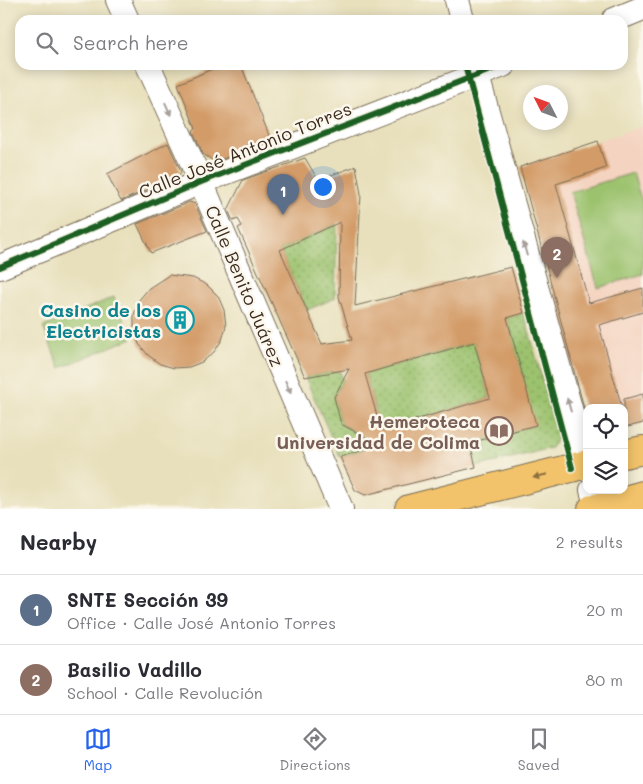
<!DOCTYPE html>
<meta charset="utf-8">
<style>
:root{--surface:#fff;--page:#f2f2f3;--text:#2b2b33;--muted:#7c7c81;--line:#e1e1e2;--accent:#2563eb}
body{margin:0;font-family:Mali,sans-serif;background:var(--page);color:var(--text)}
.controls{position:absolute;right:15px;bottom:15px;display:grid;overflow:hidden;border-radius:10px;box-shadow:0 2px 12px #0003}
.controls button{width:45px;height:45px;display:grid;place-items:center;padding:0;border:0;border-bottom:1px solid var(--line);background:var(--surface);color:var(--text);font:25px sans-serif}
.compass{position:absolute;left:523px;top:85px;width:45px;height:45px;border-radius:50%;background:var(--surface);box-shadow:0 2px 12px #0003;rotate:312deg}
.you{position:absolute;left:322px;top:186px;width:18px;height:18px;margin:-12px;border:4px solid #fff;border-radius:50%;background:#1a73e8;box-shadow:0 0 0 8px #1a73e833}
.badge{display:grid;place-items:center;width:32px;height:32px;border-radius:50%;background:var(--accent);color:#fff;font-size:16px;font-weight:700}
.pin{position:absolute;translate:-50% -41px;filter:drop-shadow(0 1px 2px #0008)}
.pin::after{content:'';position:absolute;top:26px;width:18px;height:15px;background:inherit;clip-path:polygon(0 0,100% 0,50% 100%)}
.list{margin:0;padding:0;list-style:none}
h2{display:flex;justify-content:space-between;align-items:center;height:65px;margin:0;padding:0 20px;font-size:21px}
h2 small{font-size:16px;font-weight:400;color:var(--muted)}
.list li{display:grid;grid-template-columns:32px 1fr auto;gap:15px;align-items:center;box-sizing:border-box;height:70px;padding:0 20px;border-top:1px solid var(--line)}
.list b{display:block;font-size:19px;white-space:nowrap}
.list p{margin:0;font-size:16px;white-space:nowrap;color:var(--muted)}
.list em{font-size:16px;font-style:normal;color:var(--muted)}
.icon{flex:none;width:28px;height:28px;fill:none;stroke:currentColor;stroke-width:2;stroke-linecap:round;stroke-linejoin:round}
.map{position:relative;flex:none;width:643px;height:509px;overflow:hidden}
.search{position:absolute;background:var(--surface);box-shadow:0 2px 12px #0003;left:15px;right:15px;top:15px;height:55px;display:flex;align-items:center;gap:12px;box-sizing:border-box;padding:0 18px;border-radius:15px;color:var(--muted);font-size:19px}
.sheet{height:205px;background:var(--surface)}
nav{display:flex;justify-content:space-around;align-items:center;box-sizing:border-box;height:70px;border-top:1px solid var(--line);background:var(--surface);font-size:14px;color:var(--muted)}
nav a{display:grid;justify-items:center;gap:2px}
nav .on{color:var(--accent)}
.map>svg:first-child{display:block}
</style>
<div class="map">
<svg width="643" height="509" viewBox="0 0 643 509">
<defs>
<pattern id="grass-dots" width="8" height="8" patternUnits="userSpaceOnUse" patternTransform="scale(1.25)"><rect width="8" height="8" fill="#9cc26e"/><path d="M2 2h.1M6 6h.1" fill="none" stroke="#809e5a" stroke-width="1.8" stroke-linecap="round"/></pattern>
</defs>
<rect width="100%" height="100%" fill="#fbf7ec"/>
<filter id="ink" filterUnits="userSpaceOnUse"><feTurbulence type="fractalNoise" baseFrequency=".02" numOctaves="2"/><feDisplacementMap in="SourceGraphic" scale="10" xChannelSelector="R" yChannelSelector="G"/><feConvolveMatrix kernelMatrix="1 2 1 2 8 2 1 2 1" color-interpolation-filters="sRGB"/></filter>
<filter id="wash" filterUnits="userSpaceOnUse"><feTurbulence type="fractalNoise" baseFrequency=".0096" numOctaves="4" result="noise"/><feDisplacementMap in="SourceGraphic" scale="20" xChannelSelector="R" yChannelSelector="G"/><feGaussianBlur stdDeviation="1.12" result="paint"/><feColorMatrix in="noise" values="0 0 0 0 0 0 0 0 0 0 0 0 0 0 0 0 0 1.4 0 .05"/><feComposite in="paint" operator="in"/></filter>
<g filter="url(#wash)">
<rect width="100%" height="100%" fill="#e8e0bc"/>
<path fill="#f4d3c0" d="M 643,126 L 643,423 L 624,428 L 624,408 L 587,408 L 587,424 L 520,167 Z"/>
<path fill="url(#grass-dots)" stroke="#6c7646" d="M 337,224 L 335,298 L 307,310 L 280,250 Z
M 524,313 L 558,438 L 551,448 L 476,467 L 470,443 L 535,425 L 507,318 Z
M 474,342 L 490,398 L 381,430 L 365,374 Z
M 340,371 L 343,380 L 334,397 L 341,424 L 363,436 L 365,449 L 340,457 L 305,377 Z"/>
<path fill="#9cc26e" stroke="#6c7646" d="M 633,173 L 643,205 L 643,274 L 598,288 L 570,192 Z
M 114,297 L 132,338 L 60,368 L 43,327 Z"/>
<g id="blocks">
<path fill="#d39b67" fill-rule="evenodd" d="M 221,65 L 241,65 L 271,140 L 215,162 L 203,154 L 193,131 L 196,129 L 178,84 Z
M 598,141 L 606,168 L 556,184 L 589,303 L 643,288 L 643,312 L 599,325 L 622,408 L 584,408 L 520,167 Z
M 168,143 L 181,172 L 179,176 L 121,201 L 107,174 Z
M 305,158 L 318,180 L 356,166 L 361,194 L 355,306 L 511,267 L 524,313 L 507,318 L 536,425 L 470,443 L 476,467 L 365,495 L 355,490 L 340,457 L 380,445 L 341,424 L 334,397 L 349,369 L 305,377 L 238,228 L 242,226 L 238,219 L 233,221 L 228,210 L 243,180 ZM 340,222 L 339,297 L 352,340 L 322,344 L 280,250 ZM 474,342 L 490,398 L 381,430 L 365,374 Z
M 190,202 L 195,204 L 207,231 L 151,253 L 137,224 Z
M 169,275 L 193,278 L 207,285 L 218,296 L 224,310 L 226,326 L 222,340 L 214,352 L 202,362 L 189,367 L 174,368 L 160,364 L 148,355 L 139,344 L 134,330 L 134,315 L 139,300 L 149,288 Z
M 643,394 L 643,423 L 624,428 L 624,399 Z"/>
</g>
</g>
<g filter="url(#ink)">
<use href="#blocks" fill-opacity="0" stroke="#786a55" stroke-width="1"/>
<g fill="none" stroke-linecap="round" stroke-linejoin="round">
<defs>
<path id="minor" d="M 118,0 L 127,20
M 457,0 L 462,20
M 614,20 L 643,8
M 148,65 L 201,182 L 341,509
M 474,65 L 587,469
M 0,267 L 201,182 L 503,65
M 592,490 L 597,508"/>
<path id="major" d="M 624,454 L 643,450
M 409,509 L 587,464
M 592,509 L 643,495"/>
</defs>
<use href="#minor" stroke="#786a55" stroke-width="26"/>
<use href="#major" stroke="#786a55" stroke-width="30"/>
<use href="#minor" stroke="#fff" stroke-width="24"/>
<use href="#major" stroke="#f2c36a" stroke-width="28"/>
<defs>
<path id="cycleway" d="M 465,65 L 572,468
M 0,267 L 201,182 L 503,65"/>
</defs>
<use href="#cycleway" stroke="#fbf7ec" stroke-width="9"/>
<use href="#cycleway" stroke="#1b5e20" stroke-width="6"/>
</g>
<defs><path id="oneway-solid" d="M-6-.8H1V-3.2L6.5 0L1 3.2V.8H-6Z" transform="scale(1.25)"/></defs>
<g fill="#a79f9a">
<use href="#oneway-solid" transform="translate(168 109) rotate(66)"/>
<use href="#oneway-solid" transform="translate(525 249) rotate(-106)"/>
<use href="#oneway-solid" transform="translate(288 387) rotate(67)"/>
<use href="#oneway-solid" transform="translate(569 405) rotate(-106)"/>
</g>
<use fill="#8d6f40" href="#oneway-solid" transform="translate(540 476) rotate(166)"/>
</g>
<defs>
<symbol id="building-ring" viewBox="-11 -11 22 22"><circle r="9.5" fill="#fbf7ec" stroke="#0f9aa8" stroke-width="1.5"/><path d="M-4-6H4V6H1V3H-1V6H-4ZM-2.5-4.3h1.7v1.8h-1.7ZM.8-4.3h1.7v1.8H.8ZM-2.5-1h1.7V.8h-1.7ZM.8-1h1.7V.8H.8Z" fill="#0f9aa8"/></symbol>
<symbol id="library-ring" viewBox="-11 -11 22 22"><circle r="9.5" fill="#fbf7ec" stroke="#8d6e63" stroke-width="1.5"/><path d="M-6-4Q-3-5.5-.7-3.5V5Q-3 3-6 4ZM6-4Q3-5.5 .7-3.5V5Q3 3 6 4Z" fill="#8d6e63"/></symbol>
</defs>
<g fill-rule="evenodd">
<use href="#building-ring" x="164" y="304" width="32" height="32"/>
<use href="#library-ring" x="483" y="415" width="32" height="32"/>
</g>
<g text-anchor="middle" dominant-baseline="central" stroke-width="5" stroke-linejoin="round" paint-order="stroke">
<g font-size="18" fill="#3b2a1e" stroke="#fbf7ec">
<text transform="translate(245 150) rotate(-22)">Calle José Antonio Torres</text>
<text transform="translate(245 286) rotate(67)">Calle Benito Juárez</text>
</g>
<g font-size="18" font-weight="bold" fill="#0d838f" stroke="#fbf7ec" text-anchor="end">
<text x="161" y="310">Casino de los<tspan x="161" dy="21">Electricistas</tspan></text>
</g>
<g font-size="18" font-weight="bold" fill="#785e54" stroke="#fbf7ec" text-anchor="end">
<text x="480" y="421">Hemeroteca<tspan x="480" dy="21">Universidad de Colima</tspan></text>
</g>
</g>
</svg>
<div class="controls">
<button><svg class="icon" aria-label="locate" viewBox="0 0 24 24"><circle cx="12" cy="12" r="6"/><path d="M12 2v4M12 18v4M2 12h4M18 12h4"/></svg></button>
<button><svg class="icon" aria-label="layers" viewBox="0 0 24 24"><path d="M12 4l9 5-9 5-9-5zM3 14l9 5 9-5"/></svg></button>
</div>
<svg class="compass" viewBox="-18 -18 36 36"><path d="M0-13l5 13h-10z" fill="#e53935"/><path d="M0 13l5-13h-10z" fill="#7c7c81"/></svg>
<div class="you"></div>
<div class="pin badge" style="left:283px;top:215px;background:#5c6f8a">1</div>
<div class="pin badge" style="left:557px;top:278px;background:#8d6e63">2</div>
<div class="search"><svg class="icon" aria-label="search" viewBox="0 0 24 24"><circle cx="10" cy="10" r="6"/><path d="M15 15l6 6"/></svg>Search here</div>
</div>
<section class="sheet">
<h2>Nearby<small>2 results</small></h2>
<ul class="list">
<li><span class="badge" style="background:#5c6f8a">1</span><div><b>SNTE Sección 39</b><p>Office · Calle José Antonio Torres</p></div><em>20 m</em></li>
<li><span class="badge" style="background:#8d6e63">2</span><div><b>Basilio Vadillo</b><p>School · Calle Revolución</p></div><em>80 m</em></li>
</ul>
</section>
<nav>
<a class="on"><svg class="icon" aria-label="map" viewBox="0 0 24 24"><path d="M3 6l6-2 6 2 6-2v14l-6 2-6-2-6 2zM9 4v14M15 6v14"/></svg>Map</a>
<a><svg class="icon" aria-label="directions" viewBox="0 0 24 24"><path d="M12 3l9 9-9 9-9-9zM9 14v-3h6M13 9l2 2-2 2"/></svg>Directions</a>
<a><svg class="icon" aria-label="saved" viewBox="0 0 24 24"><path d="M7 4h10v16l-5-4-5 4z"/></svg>Saved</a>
</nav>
